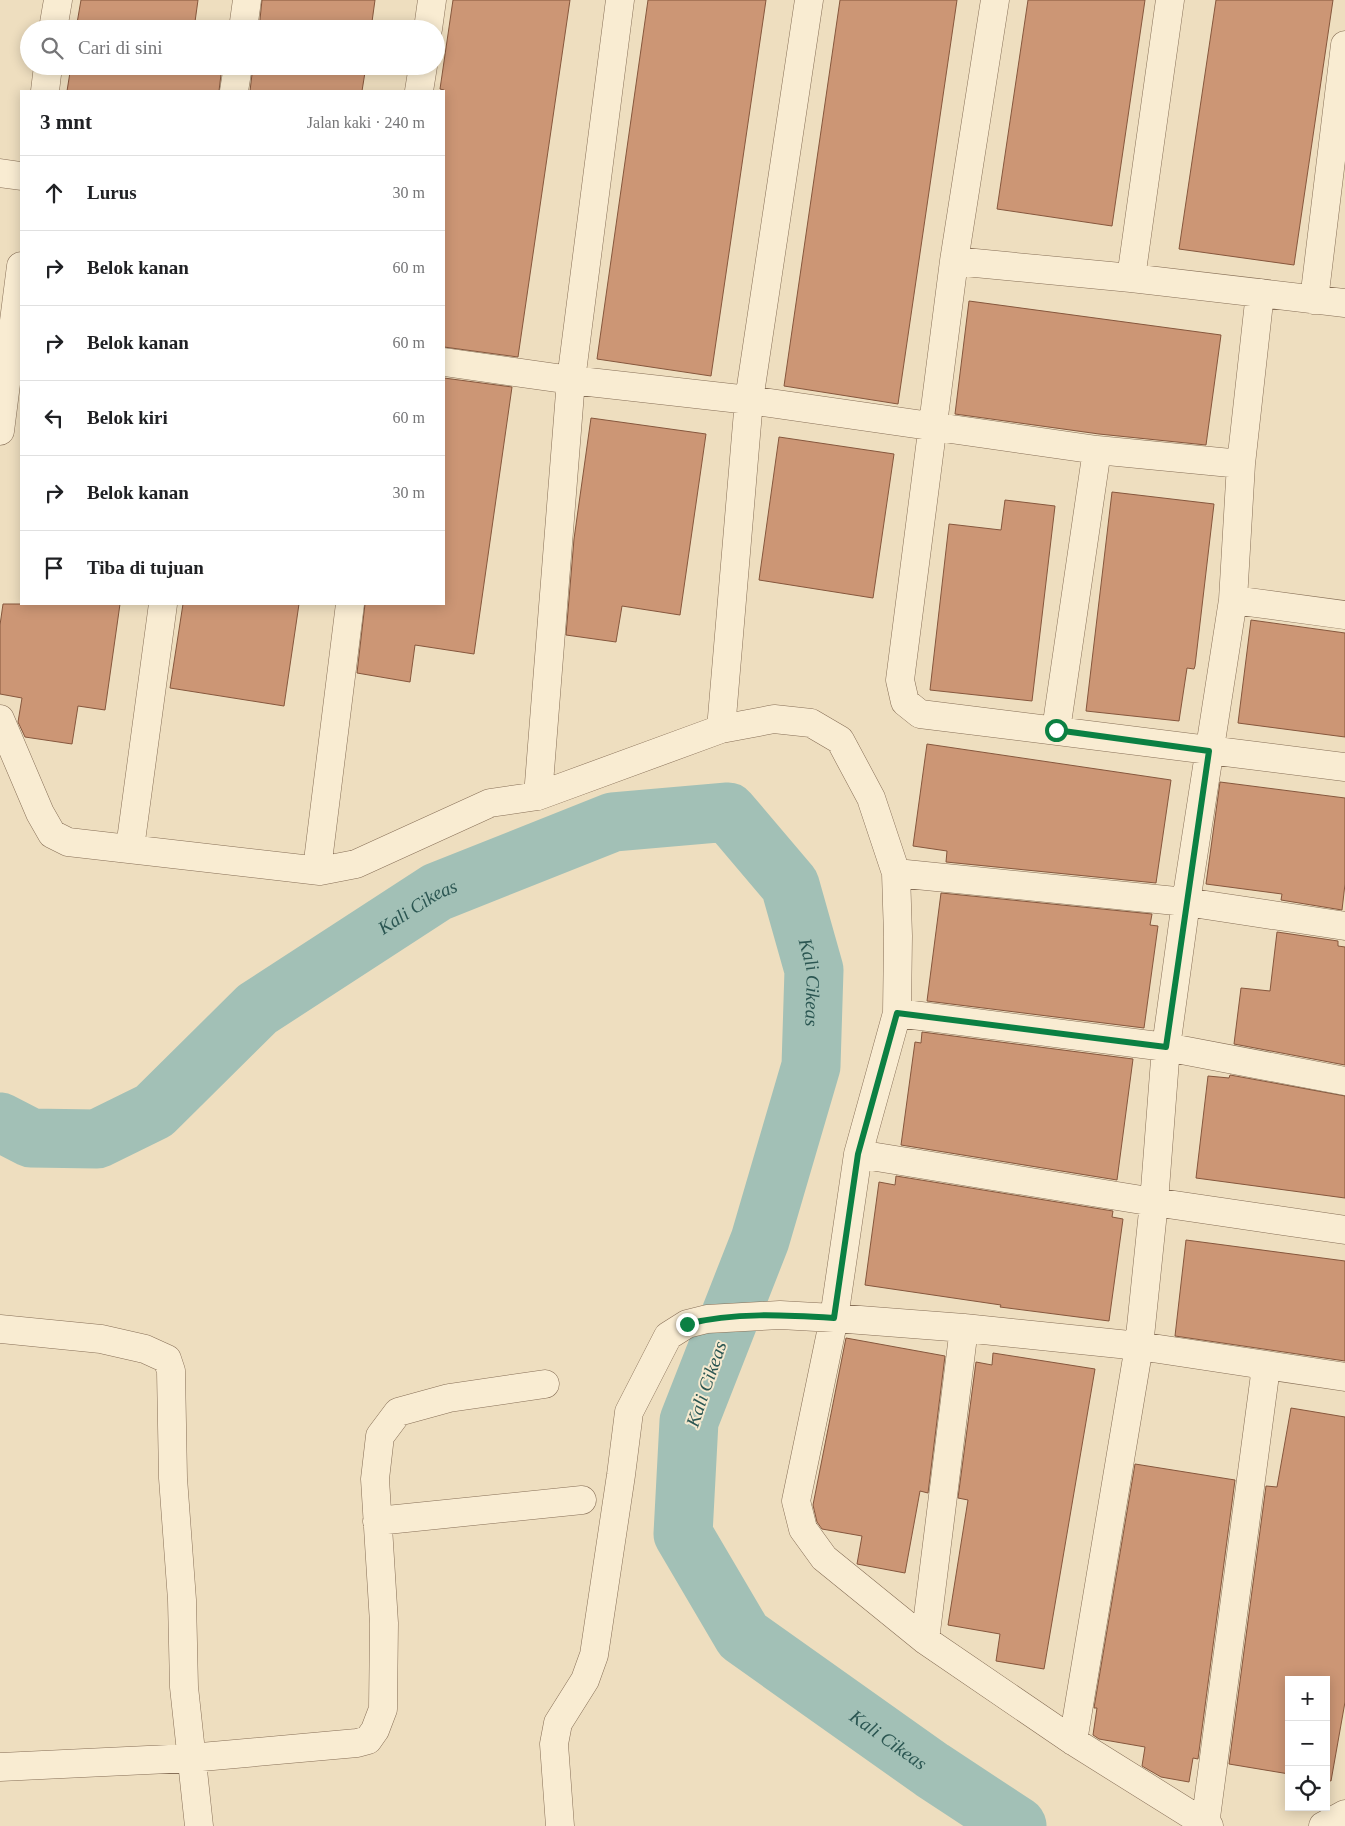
<!DOCTYPE html>
<html lang="id">
<meta charset="utf-8">
<style>
:root{--surface:#fff;--page:#f2f2f2;--text:#202124;--muted:#757577;--line:#e0e0e0}
body{margin:0;font-family:"Times New Roman",serif;background:var(--page);color:var(--text)}
.controls{position:absolute;right:15px;bottom:15px;display:grid;overflow:hidden;border-radius:0px;box-shadow:0 2px 12px #0003}
.controls button{width:45px;height:45px;display:grid;place-items:center;padding:0;border:0;border-bottom:1px solid var(--line);background:var(--surface);color:var(--text);font:25px sans-serif}
.stop{position:absolute;width:15px;height:15px;margin:-11px;border:4px solid #0b8043;border-radius:50%;background:#fff}
.stop.end{background:#0b8043;border-color:#fff;box-shadow:0 1px 5px #0008}
.list{margin:0;padding:0;list-style:none}
h2{display:flex;justify-content:space-between;align-items:center;height:65px;margin:0;padding:0 20px;font-size:21px}
h2 small{font-size:16px;font-weight:400;color:var(--muted)}
.list li{display:grid;grid-template-columns:32px 1fr auto;gap:15px;align-items:center;box-sizing:border-box;height:75px;padding:0 20px;border-top:1px solid var(--line)}
.list b{display:block;font-size:19px;white-space:nowrap}
.list em{font-size:16px;font-style:normal;color:var(--muted)}
.icon{flex:none;width:28px;height:28px;fill:none;stroke:currentColor;stroke-width:2;stroke-linecap:round;stroke-linejoin:round}
.map{position:relative;flex:none;width:1345px;height:1826px;overflow:hidden}
.search{position:absolute;background:var(--surface);box-shadow:0 2px 12px #0003;left:20px;top:20px;width:425px;height:55px;display:flex;align-items:center;gap:12px;box-sizing:border-box;padding:0 18px;border-radius:28px;color:var(--muted);font-size:19px}
.panel{position:absolute;background:var(--surface);box-shadow:0 2px 12px #0003;left:20px;top:90px;width:425px;height:515px;border-radius:0px}
.map>svg:first-child{display:block}
</style>
<div class="map">
<svg width="1345" height="1826" viewBox="0 0 1345 1826">
<rect width="100%" height="100%" fill="#eedebf"/>
<g fill="none" stroke-linecap="round" stroke-linejoin="round">
<path stroke="#a2c0b6" stroke-width="59" id="s1" d="M 0,1122 L 31,1138 L 97,1139 L 154,1111 L 257,1009 L 437,892 L 613,822 L 728,812 L 790,885 L 814,970 L 811,1066 L 760,1240 L 689,1421 L 683,1534 L 743,1636 L 932,1770 L 1017,1826"/>
</g>
<path fill="#cc9675" stroke="#86573d" d="M 81,0 L 198,0 L 194,29 L 76,29 Z
M 262,0 L 375,0 L 371,29 L 259,29 Z
M 453,0 L 570,0 L 518,357 L 444,347 L 444,90 L 440,89 Z
M 648,0 L 766,0 L 711,376 L 597,359 Z
M 840,0 L 957,0 L 898,404 L 784,386 Z
M 1028,0 L 1145,0 L 1112,226 L 997,209 Z
M 1216,0 L 1333,0 L 1294,265 L 1179,249 Z
M 71,66 L 222,66 L 219,91 L 67,91 Z
M 253,66 L 366,66 L 362,91 L 250,91 Z
M 969,301 L 1221,335 L 1206,445 L 1099,434 L 955,414 Z
M 444,378 L 512,387 L 474,654 L 415,645 L 410,682 L 357,673 L 365,604 L 444,604 Z
M 591,418 L 706,434 L 680,615 L 622,606 L 616,642 L 566,635 L 574,539 Z
M 779,437 L 894,454 L 873,598 L 759,580 Z
M 1112,492 L 1214,504 L 1195,666 L 1194,669 L 1187,668 L 1179,721 L 1086,711 Z
M 1005,500 L 1055,506 L 1032,701 L 930,690 L 949,524 L 1001,530 Z
M 3,604 L 120,604 L 105,710 L 78,706 L 72,744 L 25,737 L 18,722 L 22,698 L 0,694 L 0,625 Z
M 183,604 L 299,604 L 284,706 L 170,688 Z
M 1251,620 L 1345,633 L 1345,737 L 1238,723 Z
M 927,744 L 1171,780 L 1156,883 L 946,862 L 947,851 L 913,846 Z
M 1220,782 L 1345,798 L 1345,884 L 1342,910 L 1281,900 L 1282,894 L 1206,884 Z
M 941,893 L 1152,914 L 1150,925 L 1158,926 L 1144,1028 L 927,1001 Z
M 1277,932 L 1338,941 L 1338,946 L 1345,947 L 1345,1065 L 1234,1044 L 1241,988 L 1270,991 Z
M 922,1032 L 1133,1059 L 1117,1180 L 901,1145 L 915,1042 L 921,1043 Z
M 1230,1075 L 1345,1096 L 1345,1198 L 1196,1178 L 1208,1076 L 1229,1078 Z
M 896,1176 L 1113,1211 L 1112,1217 L 1123,1219 L 1109,1321 L 1000,1307 L 1001,1305 L 865,1285 L 879,1182 L 895,1185 Z
M 1186,1240 L 1345,1261 L 1345,1361 L 1175,1336 Z
M 846,1338 L 945,1356 L 928,1493 L 920,1491 L 905,1573 L 857,1564 L 862,1536 L 822,1529 L 817,1522 L 813,1505 Z
M 993,1353 L 1095,1369 L 1044,1669 L 996,1661 L 1000,1634 L 948,1625 L 968,1500 L 958,1498 L 976,1362 L 992,1365 Z
M 1291,1408 L 1345,1417 L 1345,1702 L 1331,1781 L 1326,1780 L 1326,1680 L 1289,1680 L 1289,1774 L 1229,1764 L 1266,1486 L 1277,1487 Z
M 1135,1464 L 1235,1480 L 1198,1759 L 1193,1758 L 1189,1782 L 1161,1777 L 1142,1766 L 1145,1747 L 1099,1739 L 1093,1735 L 1097,1708 L 1094,1708 Z"/>
<g fill="none" stroke-linecap="round" stroke-linejoin="round">
<defs>
<path id="minor" d="M 995,0 L 954,261 L 900,680 L 905,702 L 920,714 L 1345,767
M 53,29 L 58,0
M 243,29 L 247,0
M 428,29 L 432,0
M 45,91 L 48,66
M 234,91 L 238,66
M 419,91 L 423,66
M 0,173 L 21,176
M 954,261 L 1131,278 L 1345,303
M 1131,278 L 1170,0
M 1314,300 L 1345,45
M 444,362 L 571,380 L 749,400 L 1097,450 L 1241,464
M 0,431 L 21,266
M 1233,600 L 1345,615
M 0,719 L 40,813 L 52,834 L 68,842 L 320,871 L 356,864 L 490,803 L 538,796 L 721,729 L 774,719 L 811,723 L 840,740 L 871,798 L 896,873 L 898,936 L 897,1013 L 858,1154 L 834,1318 L 796,1501 L 803,1529 L 824,1558 L 925,1640 L 1073,1741 L 1209,1826
M 721,729 L 749,400 L 809,0
M 1056,730 L 1097,450
M 538,796 L 571,380 L 620,0
M 130,848 L 163,604
M 317,869 L 350,604
M 896,873 L 1186,902 L 1345,926
M 897,1013 L 1166,1047 L 1345,1081
M 858,1154 L 1154,1202 L 1345,1230
M 0,1329 L 101,1339 L 145,1349 L 167,1359 L 171,1371 L 173,1478 L 182,1600 L 184,1687 L 199,1826
M 377,1521 L 582,1500
M 925,1640 L 964,1328
M 1073,1741 L 1139,1346 L 1154,1202 L 1166,1047 L 1186,902 L 1233,600 L 1241,464 L 1260,293
M 0,1767 L 190,1758 L 357,1743 L 368,1740 L 375,1730 L 383,1709 L 384,1623 L 375,1479 L 380,1436 L 398,1412 L 449,1398 L 545,1384
M 1205,1825 L 1266,1367
M 560,1826 L 554,1744 L 558,1723 L 585,1680 L 594,1655 L 621,1475 L 629,1412 L 668,1336 L 687,1324 L 707,1319 L 780,1315 L 834,1318 L 964,1328 L 1139,1346 L 1345,1377
M 1323,1826 L 1345,1814"/>
</defs>
<use href="#minor" stroke="#876f57" stroke-width="29"/>
<use href="#minor" stroke="#f9ecd2" stroke-width="28"/>
</g>
<g fill="none" stroke-linecap="round" stroke-linejoin="round">
<path stroke="#0b8043" stroke-width="6" d="M 687,1324 C 734,1312 785,1315 834,1318 L 858,1154 L 897,1013 L 1166,1047 L 1209,751 L 1056,730"/>
</g>
<g text-anchor="middle" dominant-baseline="central" stroke-width="4" stroke-linejoin="round" paint-order="stroke">
<g font-size="19" font-style="italic" fill="#2b5652" stroke="#f5e9cf">
<text stroke="none"><textPath href="#s1" startOffset="500">Kali Cikeas</textPath></text>
<text stroke="none"><textPath href="#s1" startOffset="1025">Kali Cikeas</textPath></text>
<text transform="translate(706 1384) rotate(-71)">Kali Cikeas</text>
<text stroke="none"><textPath href="#s1" startOffset="1895">Kali Cikeas</textPath></text>
</g>
</g>
</svg>
<div class="controls">
<button>+</button>
<button>−</button>
<button><svg class="icon" aria-label="locate" viewBox="0 0 24 24"><circle cx="12" cy="12" r="6"/><path d="M12 2v4M12 18v4M2 12h4M18 12h4"/></svg></button>
</div>
<div class="stop" style="left:1056px;top:730px"></div>
<div class="stop end" style="left:687px;top:1324px"></div>
<div class="search"><svg class="icon" aria-label="search" viewBox="0 0 24 24"><circle cx="10" cy="10" r="6"/><path d="M15 15l6 6"/></svg>Cari di sini</div>
<section class="panel">
<h2>3 mnt<small>Jalan kaki · 240 m</small></h2>
<ul class="list">
<li><svg class="icon" aria-label="ahead" viewBox="0 0 24 24"><path d="M12 20V5M6 11l6-6 6 6"/></svg><div><b>Lurus</b></div><em>30 m</em></li>
<li><svg class="icon" aria-label="right" viewBox="0 0 24 24"><path d="M7 20v-9h11M14 6l5 5-5 5"/></svg><div><b>Belok kanan</b></div><em>60 m</em></li>
<li><svg class="icon" aria-label="right" viewBox="0 0 24 24"><path d="M7 20v-9h11M14 6l5 5-5 5"/></svg><div><b>Belok kanan</b></div><em>60 m</em></li>
<li><svg class="icon" aria-label="left" viewBox="0 0 24 24"><path d="M17 20v-9H6M10 6l-5 5 5 5"/></svg><div><b>Belok kiri</b></div><em>60 m</em></li>
<li><svg class="icon" aria-label="right" viewBox="0 0 24 24"><path d="M7 20v-9h11M14 6l5 5-5 5"/></svg><div><b>Belok kanan</b></div><em>30 m</em></li>
<li><svg class="icon" aria-label="arrive" viewBox="0 0 24 24"><path d="M6 21V4h12l-3 4 3 4H6"/></svg><div><b>Tiba di tujuan</b></div></li>
</ul>
</section>
</div>
